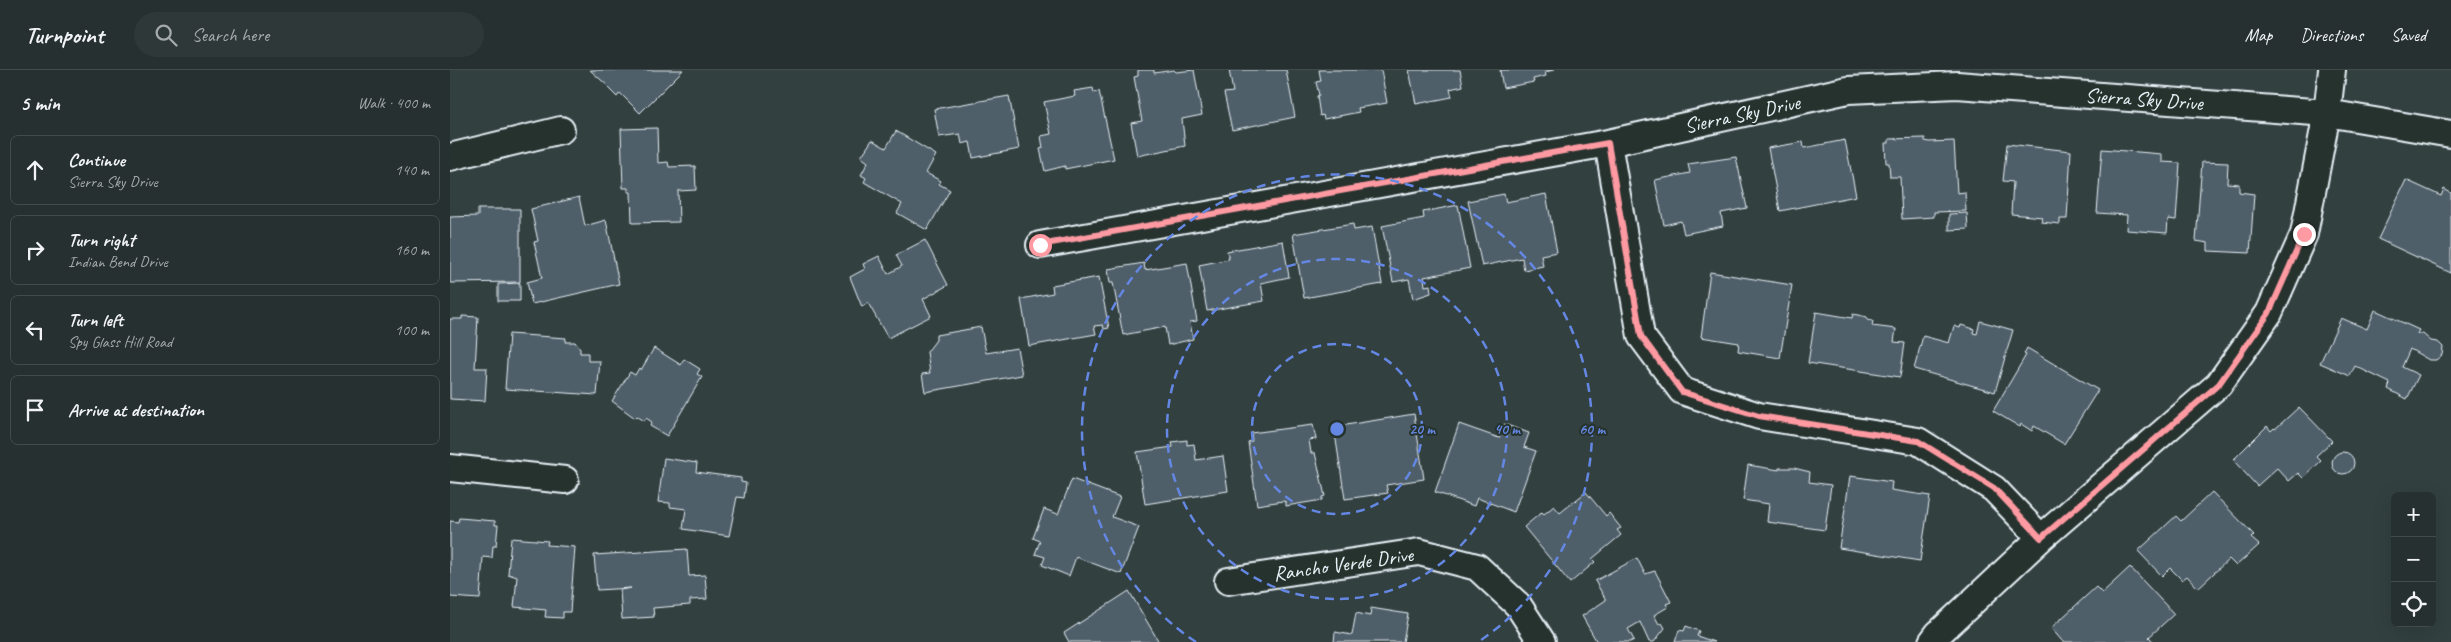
<!DOCTYPE html>
<meta charset="utf-8">
<style>
:root{--surface:#263030;--page:#2e3838;--text:#f1f3f6;--muted:#a4a9ab;--line:#424b4c}
body{margin:0;font-family:Caveat,sans-serif;background:var(--page);color:var(--text)}
.controls{position:absolute;right:15px;bottom:15px;display:grid;overflow:hidden;border-radius:8px;box-shadow:0 5px 20px #0002}
.controls button{width:45px;height:45px;display:grid;place-items:center;padding:0;border:0;border-bottom:1px solid var(--line);background:var(--surface);color:var(--text);font:25px sans-serif}
.stop{position:absolute;width:15px;height:15px;margin:-11px;border:4px solid #ff9aa2;border-radius:50%;background:#fff}
.stop.end{background:#ff9aa2;border-color:#fff;box-shadow:0 1px 5px #0008}
.list{margin:0;padding:0;list-style:none}
h2{display:flex;justify-content:space-between;align-items:center;height:65px;margin:0;padding:0 20px;font-size:21px}
h2 small{font-size:16px;font-weight:400;color:var(--muted)}
.list li{display:grid;grid-template-columns:32px 1fr auto;gap:15px;align-items:center;box-sizing:border-box;height:70px;margin:0 10px 10px;padding:0 10px;border:1px solid var(--line);border-radius:8px}
.list b{display:block;font-size:19px;white-space:nowrap}
.list p{margin:0;font-size:16px;white-space:nowrap;color:var(--muted)}
.list em{font-size:16px;font-style:normal;color:var(--muted)}
.icon{flex:none;width:28px;height:28px;fill:none;stroke:currentColor;stroke-width:2;stroke-linecap:round;stroke-linejoin:round}
.map{position:relative;flex:none;width:2001px;height:572px;overflow:hidden}
header{display:flex;align-items:center;gap:30px;box-sizing:border-box;height:70px;padding:0 25px;background:var(--surface);border-bottom:1px solid var(--line)}
header strong{font-size:24px}
nav{display:flex;gap:28px;margin-inline-start:auto;font-size:18px}
.search{width:350px;height:45px;background:var(--page);display:flex;align-items:center;gap:12px;box-sizing:border-box;padding:0 18px;border-radius:28px;color:var(--muted);font-size:19px}
main{display:flex}
aside{flex:1;background:var(--surface)}
.map>svg:first-child{display:block}
</style>
<header>
<strong>Turnpoint</strong>
<div class="search"><svg class="icon" aria-label="search" viewBox="0 0 24 24"><circle cx="10" cy="10" r="6"/><path d="M15 15l6 6"/></svg>Search here</div>
<nav><a>Map</a><a>Directions</a><a>Saved</a></nav>
</header>
<main>
<aside>
<h2>5 min<small>Walk · 400 m</small></h2>
<ul class="list">
<li><svg class="icon" aria-label="ahead" viewBox="0 0 24 24"><path d="M12 20V5M6 11l6-6 6 6"/></svg><div><b>Continue</b><p>Sierra Sky Drive</p></div><em>140 m</em></li>
<li><svg class="icon" aria-label="right" viewBox="0 0 24 24"><path d="M7 20v-9h11M14 6l5 5-5 5"/></svg><div><b>Turn right</b><p>Indian Bend Drive</p></div><em>160 m</em></li>
<li><svg class="icon" aria-label="left" viewBox="0 0 24 24"><path d="M17 20v-9H6M10 6l-5 5 5 5"/></svg><div><b>Turn left</b><p>Spy Glass Hill Road</p></div><em>100 m</em></li>
<li><svg class="icon" aria-label="arrive" viewBox="0 0 24 24"><path d="M6 21V4h12l-3 4 3 4H6"/></svg><div><b>Arrive at destination</b></div></li>
</ul>
</aside>
<div class="map">
<svg width="2001" height="572" viewBox="0 0 2001 572">
<rect width="100%" height="100%" fill="#334040"/>
<filter id="ink" filterUnits="userSpaceOnUse"><feTurbulence type="fractalNoise" baseFrequency=".02" numOctaves="2"/><feDisplacementMap in="SourceGraphic" scale="10" xChannelSelector="R" yChannelSelector="G"/><feConvolveMatrix kernelMatrix="1 2 1 2 8 2 1 2 1" color-interpolation-filters="sRGB"/></filter>
<g filter="url(#ink)">
<path fill="#505f6b" stroke="#e8f1f8" d="M 140,0 L 233,0 L 190,43 L 170,23 L 167,27 L 158,18 L 159,17 Z
M 688,0 L 704,0 L 704,3 L 724,0 L 726,2 L 744,0 L 752,45 L 732,49 L 735,76 L 687,86 L 681,53 L 692,51 L 684,7 L 688,6 Z
M 779,0 L 836,0 L 845,47 L 782,60 L 774,23 L 783,22 Z
M 869,0 L 931,0 L 937,33 L 908,38 L 909,42 L 874,49 L 873,45 L 870,46 L 867,26 L 869,25 L 866,12 L 871,11 Z
M 959,0 L 1010,0 L 1013,16 L 1000,19 L 1002,27 L 966,34 Z
M 1050,0 L 1104,0 L 1095,2 L 1096,6 L 1083,9 L 1084,12 L 1053,18 Z
M 643,18 L 644,23 L 649,21 L 664,89 L 615,99 L 615,96 L 595,101 L 590,79 L 593,78 L 591,66 L 601,64 L 594,32 L 625,26 L 624,21 Z
M 559,26 L 569,79 L 523,88 L 520,72 L 512,74 L 510,64 L 489,67 L 484,39 Z
M 207,58 L 208,93 L 218,92 L 219,97 L 245,96 L 246,120 L 228,121 L 229,152 L 182,153 L 181,122 L 178,122 L 178,118 L 173,118 L 171,59 Z
M 446,61 L 486,85 L 476,103 L 491,111 L 489,114 L 500,120 L 477,160 L 447,143 L 452,134 L 414,112 L 416,108 L 411,105 L 418,92 L 411,87 L 422,70 L 436,78 Z
M 1475,68 L 1475,71 L 1479,72 L 1504,71 L 1507,123 L 1515,122 L 1516,141 L 1484,142 L 1484,147 L 1452,149 L 1450,107 L 1440,107 L 1439,93 L 1436,93 L 1435,73 L 1439,73 L 1439,69 Z
M 1395,70 L 1406,126 L 1330,141 L 1318,78 L 1353,72 L 1354,78 Z
M 1557,74 L 1621,81 L 1617,149 L 1610,149 L 1610,154 L 1591,152 L 1592,147 L 1561,144 L 1563,112 L 1553,111 Z
M 1652,79 L 1712,84 L 1712,92 L 1730,93 L 1726,150 L 1718,149 L 1717,163 L 1676,160 L 1677,145 L 1647,143 Z
M 1286,87 L 1297,138 L 1271,143 L 1273,156 L 1234,164 L 1231,151 L 1214,155 L 1205,110 L 1240,103 L 1238,94 Z
M 1752,92 L 1778,93 L 1777,113 L 1789,114 L 1789,122 L 1804,124 L 1800,183 L 1758,181 L 1758,173 L 1746,171 Z
M 1956,110 L 1991,126 L 1994,119 L 2001,123 L 2001,203 L 1928,169 Z
M 1054,124 L 1056,132 L 1096,124 L 1107,182 L 1091,185 L 1093,196 L 1074,200 L 1072,188 L 1032,196 L 1018,131 Z
M 129,127 L 135,156 L 156,150 L 169,214 L 82,234 L 77,212 L 92,208 L 84,172 L 88,171 L 81,139 Z
M 1008,135 L 1020,198 L 974,207 L 975,216 L 980,215 L 981,223 L 963,229 L 959,209 L 943,212 L 932,156 L 974,148 L 973,142 Z
M 28,139 L 70,139 L 70,212 L 0,213 L 0,147 L 28,146 Z
M 1517,143 L 1518,159 L 1499,160 L 1499,144 Z
M 903,154 L 904,160 L 922,157 L 932,214 L 854,228 L 843,164 Z
M 475,170 L 498,215 L 473,229 L 481,246 L 438,268 L 418,233 L 412,237 L 400,207 L 415,199 L 413,194 L 429,186 L 438,204 L 452,196 L 446,185 Z
M 833,171 L 839,207 L 811,213 L 814,231 L 757,241 L 749,195 L 779,189 L 777,181 Z
M 694,193 L 695,200 L 737,193 L 747,251 L 740,252 L 743,269 L 718,275 L 715,257 L 673,265 L 663,213 L 660,213 L 658,199 Z
M 1260,202 L 1342,215 L 1330,288 L 1288,281 L 1289,273 L 1251,267 Z
M 649,207 L 659,258 L 654,259 L 653,255 L 644,256 L 646,264 L 579,276 L 571,229 L 603,223 L 602,215 Z
M 70,213 L 70,231 L 48,231 L 48,214 Z
M 1925,240 L 1969,260 L 1967,264 L 1973,264 L 1981,271 L 1988,272 L 1993,277 L 1992,285 L 1986,290 L 1979,290 L 1960,279 L 1952,297 L 1969,305 L 1957,329 L 1938,319 L 1940,313 L 1905,296 L 1900,306 L 1870,293 L 1891,248 L 1917,259 Z
M 1366,242 L 1402,248 L 1403,244 L 1417,247 L 1417,250 L 1423,251 L 1422,256 L 1446,259 L 1444,272 L 1455,273 L 1450,307 L 1358,293 Z
M 12,246 L 28,247 L 25,298 L 37,298 L 35,331 L 0,329 L 0,249 L 12,249 Z
M 1530,251 L 1563,260 L 1545,322 L 1464,299 L 1473,266 L 1499,273 L 1504,256 L 1510,258 L 1511,255 L 1524,259 L 1523,263 L 1527,264 Z
M 531,257 L 536,283 L 567,278 L 572,305 L 475,322 L 472,304 L 480,303 L 477,282 L 486,270 L 486,265 Z
M 59,264 L 116,268 L 115,272 L 125,272 L 130,279 L 130,283 L 138,283 L 138,291 L 150,291 L 147,325 L 55,319 Z
M 204,278 L 231,295 L 234,289 L 250,299 L 247,304 L 252,307 L 217,366 L 200,356 L 202,352 L 196,348 L 194,351 L 187,346 L 185,348 L 162,331 L 180,302 L 185,305 L 189,298 L 191,300 Z
M 1577,278 L 1648,320 L 1614,374 L 1584,356 L 1582,361 L 1571,354 L 1570,357 L 1543,341 L 1576,285 L 1574,284 Z
M 1849,337 L 1882,371 L 1866,386 L 1871,391 L 1853,408 L 1848,403 L 1839,411 L 1827,398 L 1807,416 L 1783,390 L 1817,356 L 1821,361 L 1824,358 L 1825,359 Z
M 964,344 L 974,409 L 936,415 L 938,423 L 895,429 L 884,357 Z
M 1009,354 L 1049,368 L 1054,354 L 1079,363 L 1074,377 L 1086,381 L 1064,442 L 1027,428 L 1024,436 L 985,422 Z
M 863,355 L 866,369 L 859,370 L 861,383 L 865,383 L 875,426 L 872,427 L 872,430 L 836,436 L 836,432 L 833,431 L 807,435 L 798,372 L 802,371 L 801,363 Z
M 737,370 L 737,375 L 744,374 L 746,390 L 773,386 L 778,421 L 695,434 L 687,382 L 723,377 L 722,372 Z
M1882 393a11 11 0 1 1 22 0a11 11 0 1 1-22 0Z
M 214,388 L 247,393 L 246,402 L 291,408 L 291,412 L 296,413 L 294,428 L 287,427 L 279,466 L 233,459 L 236,439 L 220,437 L 220,433 L 208,432 Z
M 1298,395 L 1329,400 L 1329,398 L 1344,398 L 1360,402 L 1359,412 L 1381,415 L 1375,460 L 1317,452 L 1319,434 L 1293,430 Z
M 1400,406 L 1442,412 L 1441,420 L 1480,426 L 1470,491 L 1389,478 Z
M 622,409 L 670,427 L 662,447 L 689,457 L 671,504 L 626,487 L 619,506 L 592,495 L 595,487 L 585,484 L 590,471 L 583,468 L 594,439 L 608,444 Z
M 1136,422 L 1156,446 L 1159,443 L 1171,458 L 1167,460 L 1171,465 L 1142,489 L 1145,492 L 1120,513 L 1074,457 L 1092,442 L 1094,444 L 1104,436 L 1110,443 Z
M 1762,422 L 1804,465 L 1801,468 L 1809,475 L 1786,496 L 1779,489 L 1748,518 L 1737,506 L 1732,510 L 1720,498 L 1712,506 L 1688,481 L 1726,446 L 1731,451 Z
M 9,448 L 45,451 L 45,455 L 48,455 L 46,476 L 43,476 L 42,488 L 33,487 L 30,529 L 0,527 L 0,451 L 8,452 Z
M 61,468 L 98,471 L 97,475 L 125,477 L 120,542 L 113,542 L 113,548 L 95,547 L 96,540 L 64,537 L 67,507 L 58,504 Z
M 237,479 L 239,506 L 255,505 L 257,529 L 240,530 L 240,535 L 203,538 L 204,547 L 172,549 L 170,520 L 181,518 L 147,520 L 144,485 Z
M 1187,488 L 1195,504 L 1205,501 L 1221,532 L 1216,534 L 1218,537 L 1204,545 L 1209,554 L 1212,553 L 1215,558 L 1204,572 L 1199,572 L 1190,552 L 1178,559 L 1184,570 L 1180,572 L 1147,572 L 1132,546 L 1156,530 L 1145,511 Z
M 1680,497 L 1724,544 L 1699,567 L 1704,572 L 1613,572 L 1601,558 L 1646,517 L 1652,523 Z
M 679,521 L 709,572 L 619,572 L 614,563 Z
M 921,538 L 958,544 L 953,572 L 884,572 L 885,562 L 902,565 L 906,543 L 920,546 Z
M 1236,556 L 1249,561 L 1247,566 L 1264,572 L 1225,572 L 1229,560 L 1234,561 Z"/>
<g fill="none" stroke-linecap="round" stroke-linejoin="round">
<defs>
<path id="minor" d="M 1158,73 L 1191,266 L 1232,321 L 1309,346 L 1468,371 L 1544,419 L 1591,468
M 0,87 L 111,60
M 590,175 L 1158,73 L 1398,20 L 1507,15 L 1877,43 L 2001,64
M 0,398 L 115,410
M 778,511 L 969,482 L 1027,497 L 1068,535 L 1092,572
M 1482,572 L 1488,564 L 1591,468 L 1769,314 L 1819,243 L 1854,164 L 1877,43 L 1882,0"/>
</defs>
<use href="#minor" stroke="#e8f1f8" stroke-width="30"/>
<use href="#minor" stroke="#26332d" stroke-width="26"/>
</g>
</g>
<g fill="none" stroke-linecap="round" stroke-linejoin="round" filter="url(#ink)">
<path stroke="#ff9aa2" stroke-width="6" d="M 590,175 L 1158,73 L 1191,266 L 1232,322 L 1309,346 L 1468,371 L 1544,418 L 1591,468 L 1769,314 L 1819,243 L 1854,164"/>
</g>
<g fill="none" stroke="#6487e3" stroke-width="2.5" stroke-dasharray="9 6">
<circle cx="887" cy="359" r="85"/>
<circle cx="887" cy="359" r="170"/>
<path d="M746 572A255 255 0 1 1 1028 572"/>
</g>
<g text-anchor="middle" dominant-baseline="central" stroke-width="4" stroke-linejoin="round" paint-order="stroke">
<g font-size="21" fill="#e8f1f8" stroke="#26332d">
<text transform="translate(1694 29) rotate(4)">Sierra Sky Drive</text>
<text transform="translate(1292 44) rotate(-12)">Sierra Sky Drive</text>
<text transform="translate(893 494) rotate(-8)">Rancho Verde Drive</text>
</g>
</g>
<circle cx="887" cy="359" r="8" fill="#6487e3" stroke="#26332d" stroke-width="2.5"/>
<g font-size="15" text-anchor="middle" font-weight="bold" fill="#6487e3" stroke="#26332d" stroke-width="4" stroke-linejoin="round" paint-order="stroke">
<text x="972" y="364">20 m</text>
<text x="1057" y="364">40 m</text>
<text x="1142" y="364">60 m</text>
</g>
</svg>
<div class="controls">
<button>+</button>
<button>−</button>
<button><svg class="icon" aria-label="locate" viewBox="0 0 24 24"><circle cx="12" cy="12" r="6"/><path d="M12 2v4M12 18v4M2 12h4M18 12h4"/></svg></button>
</div>
<div class="stop" style="left:590px;top:175px"></div>
<div class="stop end" style="left:1854px;top:164px"></div>
</div>
</main>
